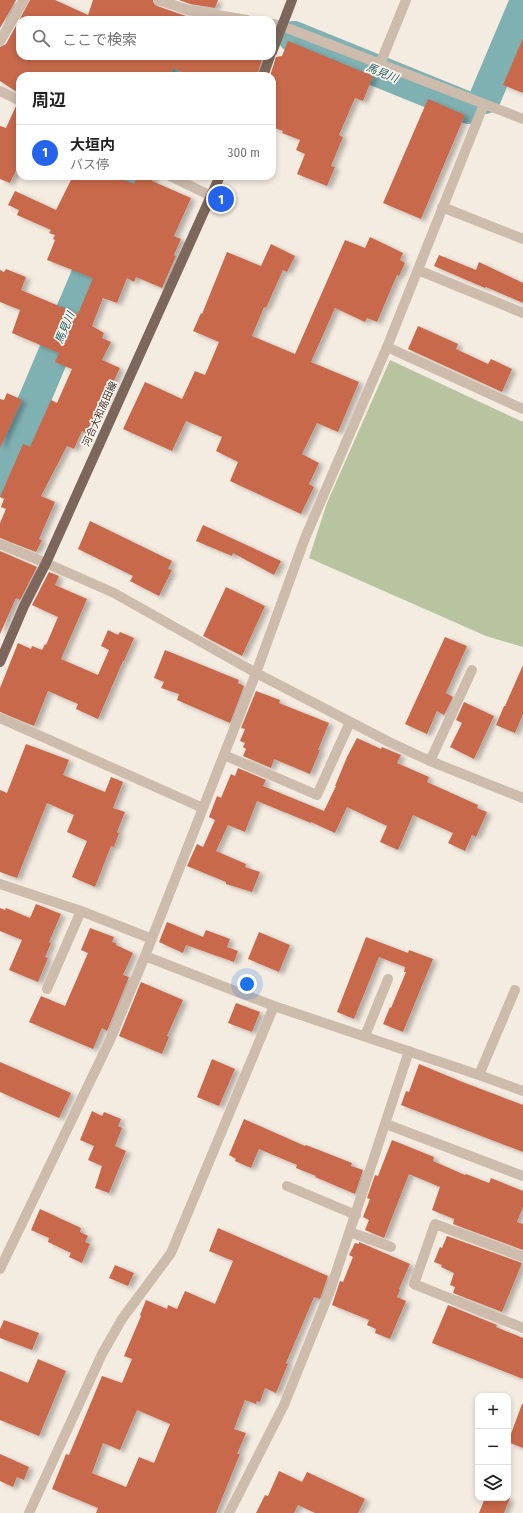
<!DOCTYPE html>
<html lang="ja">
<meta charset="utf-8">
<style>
:root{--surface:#fff;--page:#f2f2f2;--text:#222;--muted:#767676;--line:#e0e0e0;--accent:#2563eb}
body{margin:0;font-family:"Fira Sans Condensed","Noto Sans JP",sans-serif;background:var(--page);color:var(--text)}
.controls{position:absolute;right:12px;bottom:12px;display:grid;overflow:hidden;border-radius:8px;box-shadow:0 2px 6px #0003}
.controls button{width:36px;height:36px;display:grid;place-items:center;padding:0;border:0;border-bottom:1px solid var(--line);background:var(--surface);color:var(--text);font:20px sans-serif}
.you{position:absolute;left:247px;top:984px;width:14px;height:14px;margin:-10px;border:3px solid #fff;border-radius:50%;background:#1a73e8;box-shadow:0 0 0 6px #1a73e833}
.badge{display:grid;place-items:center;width:26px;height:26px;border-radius:50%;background:var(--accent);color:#fff;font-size:13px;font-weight:700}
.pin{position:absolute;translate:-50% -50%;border:2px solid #fff;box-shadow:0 1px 4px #0006}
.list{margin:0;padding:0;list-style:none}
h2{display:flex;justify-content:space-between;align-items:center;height:52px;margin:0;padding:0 16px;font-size:17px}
h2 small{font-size:13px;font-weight:400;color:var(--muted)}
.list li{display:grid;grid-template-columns:26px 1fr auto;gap:12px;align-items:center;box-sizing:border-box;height:56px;padding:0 16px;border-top:1px solid var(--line)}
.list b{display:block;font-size:15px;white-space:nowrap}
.list p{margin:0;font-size:13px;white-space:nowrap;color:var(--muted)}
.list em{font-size:13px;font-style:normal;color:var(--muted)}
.icon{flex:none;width:22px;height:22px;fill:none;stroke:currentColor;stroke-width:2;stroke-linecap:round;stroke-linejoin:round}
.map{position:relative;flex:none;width:523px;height:1513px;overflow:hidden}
.search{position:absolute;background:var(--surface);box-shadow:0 2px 6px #0003;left:16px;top:16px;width:260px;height:44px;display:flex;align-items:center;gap:10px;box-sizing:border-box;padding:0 14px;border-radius:12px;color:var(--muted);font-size:15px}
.panel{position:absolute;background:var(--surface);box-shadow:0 2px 6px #0003;left:16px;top:72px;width:260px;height:108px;border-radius:12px}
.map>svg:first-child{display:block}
</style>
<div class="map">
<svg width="523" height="1513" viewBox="0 0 523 1513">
<defs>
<filter id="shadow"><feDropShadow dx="4.5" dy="2.5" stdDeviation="2" flood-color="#0004"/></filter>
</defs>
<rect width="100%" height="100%" fill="#f4ebe1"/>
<path fill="#b8c4a0" d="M 390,360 L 523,422 L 523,647 L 486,636 L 309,558 L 327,503 Z"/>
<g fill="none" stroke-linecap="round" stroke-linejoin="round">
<path stroke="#7fb0b2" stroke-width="32" d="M 294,37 L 469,108
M 176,76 L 185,56
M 485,98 L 523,8
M 0,481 L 129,176"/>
</g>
<path fill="#c8694b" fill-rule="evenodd" filter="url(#shadow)" d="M 0,0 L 16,0 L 0,28 Z
M 30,0 L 55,0 L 88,15 L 93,0 L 153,0 L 154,4 L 157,6 L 186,16 L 208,20 L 20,20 L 20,56 L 263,56 L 257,76 L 191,76 L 173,68 L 170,76 L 20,76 L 20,94 L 0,81 L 0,47 L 6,44 Z
M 179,0 L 218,0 L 215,8 L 190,4 Z
M 523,38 L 523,93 L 503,85 Z
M 288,41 L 373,76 L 363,101 L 355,98 L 339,135 L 343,137 L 331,166 L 335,167 L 327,186 L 297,174 L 305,154 L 296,150 L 300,140 L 282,133 L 283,131 L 272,127 L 272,95 L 276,84 L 272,82 L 272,76 L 270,76 L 276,57 L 282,56 Z
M 428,99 L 465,115 L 421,219 L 383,203 Z
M 16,106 L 20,107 L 20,162 L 10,183 L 0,179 L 0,126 L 6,128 Z
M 73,176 L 115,176 L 134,184 L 137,176 L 155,176 L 152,181 L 191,198 L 174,236 L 181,239 L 174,255 L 176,256 L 162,288 L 136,277 L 134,282 L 127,278 L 117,303 L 103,298 L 92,326 L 104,333 L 102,338 L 111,342 L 102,360 L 120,368 L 102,406 L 100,405 L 86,433 L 82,431 L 74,449 L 67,446 L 41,496 L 55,502 L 39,539 L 42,540 L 36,552 L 0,538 L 0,523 L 6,509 L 1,507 L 4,499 L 0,497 L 23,444 L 30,447 L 51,400 L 57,403 L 72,369 L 55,362 L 59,353 L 12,333 L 20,310 L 0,302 L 0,270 L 4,272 L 6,269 L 26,277 L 21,290 L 78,314 L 93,278 L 47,260 L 55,240 L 53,239 L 55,235 L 49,233 L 51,230 L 17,215 L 19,210 L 8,205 L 15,191 L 56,210 Z
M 370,237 L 403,253 L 400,260 L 405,263 L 399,276 L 397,275 L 377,322 L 367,318 L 365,322 L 335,308 L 311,362 L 359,382 L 338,432 L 317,423 L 302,454 L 319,463 L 309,484 L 314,487 L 301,514 L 230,481 L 238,462 L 216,451 L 222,437 L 186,421 L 172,451 L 123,429 L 145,382 L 182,399 L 195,371 L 205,375 L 219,342 L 193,331 L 201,313 L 202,314 L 227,252 L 261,266 L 271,244 L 295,256 L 287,272 L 283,270 L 266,308 L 264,307 L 252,336 L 295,354 L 345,240 L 365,248 Z
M 439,255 L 476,270 L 479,262 L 523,283 L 523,303 L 486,287 L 485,288 L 434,266 Z
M 418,326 L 458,344 L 456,349 L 488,364 L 491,359 L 512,369 L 502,392 L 408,349 Z
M 7,393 L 22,400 L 0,448 L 0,399 L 4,400 Z
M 90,521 L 172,561 L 168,569 L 172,570 L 159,596 L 130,581 L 133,576 L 78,549 Z
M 203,525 L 281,561 L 274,575 L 233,553 L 232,556 L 196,541 Z
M 0,551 L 37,567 L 20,600 L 16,598 L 0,634 Z
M 49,572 L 59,576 L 55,585 L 87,599 L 61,659 L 98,675 L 109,650 L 101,646 L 108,630 L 118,635 L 120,632 L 134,638 L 124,661 L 123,661 L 98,719 L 76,709 L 78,704 L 48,691 L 34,726 L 0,712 L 0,688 L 18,643 L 31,649 L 32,646 L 42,650 L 45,644 L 46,645 L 58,617 L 32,605 Z
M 226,587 L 265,606 L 242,656 L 203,636 Z
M 445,637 L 467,646 L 446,693 L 453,697 L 444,715 L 437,711 L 427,734 L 405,724 Z
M 165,650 L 239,680 L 238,683 L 244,686 L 230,723 L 177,700 L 179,694 L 161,688 L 164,682 L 154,678 Z
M 523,665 L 523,714 L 515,733 L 496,725 L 504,706 L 505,706 Z
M 256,691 L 280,700 L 279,703 L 329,723 L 318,750 L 320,750 L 310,774 L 274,759 L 271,768 L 243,756 L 246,749 L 243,747 L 245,743 L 240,741 L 245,729 L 241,728 Z
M 464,702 L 494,716 L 474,759 L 450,747 L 462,723 L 456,720 Z
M 357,738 L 381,749 L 382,747 L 401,755 L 397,763 L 429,777 L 427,782 L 478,805 L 477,808 L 487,812 L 476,837 L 472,835 L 465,851 L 448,843 L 453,833 L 413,815 L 398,850 L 380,842 L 387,826 L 347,807 L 335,833 L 311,822 L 311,823 L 257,801 L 245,832 L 228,825 L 216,851 L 246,864 L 245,867 L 260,872 L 252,892 L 226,884 L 226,882 L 187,866 L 197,844 L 203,847 L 215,820 L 209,817 L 217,796 L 221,798 L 231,774 L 235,776 L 238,768 L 266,780 L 263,786 L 324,811 L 336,786 L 335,786 L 347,757 Z
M 26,744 L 69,760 L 63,775 L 105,792 L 111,777 L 123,782 L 113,808 L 125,812 L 117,832 L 119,833 L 114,847 L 111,846 L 95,887 L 72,877 L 87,841 L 67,832 L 74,815 L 47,803 L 17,878 L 0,872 L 0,790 L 7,793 Z
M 36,904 L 61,914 L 49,942 L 51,943 L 45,957 L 48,958 L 38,982 L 9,970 L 22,940 L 0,931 L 0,908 L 5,910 L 6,908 L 30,918 Z
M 167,922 L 203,937 L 206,930 L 230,939 L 227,947 L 238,951 L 234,962 L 186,945 L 183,953 L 159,942 Z
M 90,928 L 114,937 L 112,942 L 116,943 L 116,945 L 133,953 L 123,975 L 129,977 L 107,1031 L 102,1028 L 93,1049 L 29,1022 L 41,996 L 65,1006 L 88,953 L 81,950 Z
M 259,932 L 290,945 L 279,972 L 248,959 Z
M 366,937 L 408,953 L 409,950 L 433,959 L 403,1032 L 383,1024 L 390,1007 L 391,1008 L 406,972 L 404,972 L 405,967 L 379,957 L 354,1019 L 337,1012 Z
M 141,982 L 183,1000 L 167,1036 L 169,1037 L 162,1054 L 119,1036 Z
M 236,1003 L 260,1012 L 252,1032 L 228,1023 Z
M 212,1059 L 235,1069 L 219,1106 L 197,1097 Z
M 0,1062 L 71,1093 L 59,1118 L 0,1092 Z
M 419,1064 L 460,1081 L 523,1105 L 523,1152 L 401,1105 L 406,1091 L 409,1092 Z
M 92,1111 L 102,1116 L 104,1112 L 121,1119 L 118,1126 L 122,1128 L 115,1146 L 126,1151 L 109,1193 L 95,1188 L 102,1166 L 88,1160 L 94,1146 L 80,1140 Z
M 244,1119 L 305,1146 L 306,1145 L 352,1163 L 351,1166 L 363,1170 L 355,1194 L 315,1177 L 316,1176 L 296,1168 L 297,1165 L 259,1149 L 251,1168 L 235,1161 L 236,1159 L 229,1155 Z
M 392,1140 L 434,1157 L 433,1161 L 465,1175 L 466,1174 L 489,1183 L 491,1178 L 523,1191 L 523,1207 L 517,1222 L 523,1224 L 523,1250 L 453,1224 L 454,1219 L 432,1210 L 440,1187 L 409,1174 L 384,1238 L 365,1230 L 369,1220 L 363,1217 L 370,1199 L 367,1198 L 375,1175 L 378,1176 Z
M 40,1209 L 81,1228 L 80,1232 L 88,1236 L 85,1242 L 90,1244 L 82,1263 L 69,1257 L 71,1253 L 48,1242 L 49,1238 L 31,1230 Z
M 218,1228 L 328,1276 L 320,1299 L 314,1297 L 286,1363 L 288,1364 L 276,1393 L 265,1388 L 260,1402 L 257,1401 L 256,1404 L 245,1400 L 234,1429 L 246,1433 L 237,1454 L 240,1454 L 216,1513 L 96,1513 L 98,1508 L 52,1489 L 66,1454 L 69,1455 L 102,1376 L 122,1383 L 132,1359 L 124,1356 L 141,1316 L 140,1315 L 146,1300 L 167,1309 L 168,1305 L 177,1309 L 185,1291 L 215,1304 L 233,1261 L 209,1251 ZM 137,1410 L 170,1424 L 154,1463 L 139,1457 L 126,1487 L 92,1473 L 103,1443 L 120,1450 Z
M 447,1236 L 522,1263 L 502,1312 L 453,1293 L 455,1287 L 450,1285 L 454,1273 L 441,1267 L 442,1265 L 434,1262 L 440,1247 L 442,1248 Z
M 359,1242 L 410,1264 L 399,1289 L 400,1290 L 397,1297 L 406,1301 L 390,1339 L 375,1333 L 376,1329 L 367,1325 L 369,1320 L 332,1305 L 340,1281 L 343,1282 L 353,1257 L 349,1255 L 355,1243 L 359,1244 Z
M 115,1265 L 134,1273 L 128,1286 L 109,1278 Z
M 448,1305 L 497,1325 L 496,1327 L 523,1338 L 523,1379 L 432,1343 Z
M 4,1320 L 39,1333 L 32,1350 L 0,1338 L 0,1329 Z
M 38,1359 L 66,1371 L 39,1436 L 0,1420 L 0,1371 L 28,1383 Z
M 522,1404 L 523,1404 L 523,1448 L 508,1442 Z
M 0,1454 L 29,1467 L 24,1480 L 17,1477 L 13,1487 L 0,1481 Z
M 279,1471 L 302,1482 L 307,1472 L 365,1499 L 358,1513 L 315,1513 L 298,1505 L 294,1513 L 256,1513 L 265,1495 L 268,1496 Z
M 485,1498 L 510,1498 L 504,1513 L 479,1513 Z"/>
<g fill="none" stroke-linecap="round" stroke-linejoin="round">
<path stroke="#cdbbac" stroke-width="10" d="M 159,0 L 188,10 L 247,20
M 272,24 L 282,26 L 523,119
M 0,41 L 24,0
M 380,64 L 406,0
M 0,91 L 20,101
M 170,176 L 211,196
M 442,207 L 523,239
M 418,270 L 523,313
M 387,347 L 523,409
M 0,544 L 46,563 L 114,593 L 256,673 L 389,742 L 430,761 L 523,798
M 0,718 L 203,808
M 224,755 L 317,795 L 350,722
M 430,761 L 472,670
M 0,884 L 81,911 L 152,939
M 145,956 L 274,1006 L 479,1075 L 523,1091
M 47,989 L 81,911
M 365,1036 L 388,979
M 479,1075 L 515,990
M 386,1124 L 523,1176
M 287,1186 L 356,1215
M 350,1232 L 391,1247
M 523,1257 L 435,1224 L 414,1284 L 523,1328
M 0,1269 L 110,1040 L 145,956 L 256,673 L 305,538 L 387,347 L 484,104
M 29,1513 L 102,1354 L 122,1319 L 171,1253 L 274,1006
M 229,1513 L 284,1405 L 330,1291 L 409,1051"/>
<path stroke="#7d675c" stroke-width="10" d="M 272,52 L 292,0
M 263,76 L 270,56
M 0,662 L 24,606 L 46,563 L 220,176"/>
</g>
<g text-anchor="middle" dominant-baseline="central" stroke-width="3.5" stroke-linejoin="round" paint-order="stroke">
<g font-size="10" fill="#3b302b" stroke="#fbf5ee">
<text transform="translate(100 414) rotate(-66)">河合大和高田線</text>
</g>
<g font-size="11" font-style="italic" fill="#1f5a5e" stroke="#fbf5ee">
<text transform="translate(382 73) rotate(22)">馬見川</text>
<text transform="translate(65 328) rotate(-67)">馬見川</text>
</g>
</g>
</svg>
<div class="controls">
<button>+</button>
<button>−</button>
<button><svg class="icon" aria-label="layers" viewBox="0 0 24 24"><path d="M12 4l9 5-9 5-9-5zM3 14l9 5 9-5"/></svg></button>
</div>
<div class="you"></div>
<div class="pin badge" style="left:221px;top:199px">1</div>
<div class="search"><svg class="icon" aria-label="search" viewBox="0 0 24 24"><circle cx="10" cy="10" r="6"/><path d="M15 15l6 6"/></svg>ここで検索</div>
<section class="panel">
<h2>周辺<small></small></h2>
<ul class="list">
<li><span class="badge">1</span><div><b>大垣内</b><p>バス停</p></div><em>300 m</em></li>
</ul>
</section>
</div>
